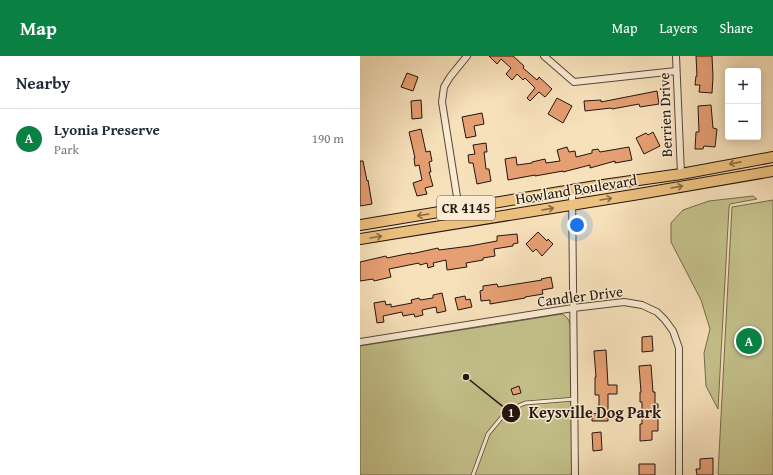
<!DOCTYPE html>
<meta charset="utf-8">
<style>
:root{--surface:#fff;--page:#f6f6f7;--text:#1f2937;--muted:#747a83;--line:#e0e1e3;--accent:#0b8043}
body{margin:0;font-family:"Gentium Book Plus",serif;background:var(--page);color:var(--text)}
.controls{position:absolute;right:12px;top:12px;display:grid;overflow:hidden;border-radius:4px;box-shadow:0 2px 10px #0003}
.controls button{width:36px;height:36px;display:grid;place-items:center;padding:0;border:0;border-bottom:1px solid var(--line);background:var(--surface);color:var(--text);font:20px sans-serif}
.you{position:absolute;left:217px;top:169px;width:14px;height:14px;margin:-10px;border:3px solid #fff;border-radius:50%;background:#1a73e8;box-shadow:0 0 0 6px #1a73e833}
.badge{display:grid;place-items:center;width:26px;height:26px;border-radius:50%;background:var(--accent);color:#fff;font-size:13px;font-weight:700}
.pin{position:absolute;translate:-50% -50%;border:2px solid #fff;box-shadow:0 1px 4px #0006}
.list{margin:0;padding:0;list-style:none}
h2{display:flex;justify-content:space-between;align-items:center;height:52px;margin:0;padding:0 16px;font-size:17px}
h2 small{font-size:13px;font-weight:400;color:var(--muted)}
.list li{display:grid;grid-template-columns:26px 1fr auto;gap:12px;align-items:center;box-sizing:border-box;height:60px;padding:0 16px;border-top:1px solid var(--line)}
.list b{display:block;font-size:15px;white-space:nowrap}
.list p{margin:0;font-size:13px;white-space:nowrap;color:var(--muted)}
.list em{font-size:13px;font-style:normal;color:var(--muted)}
.map{position:relative;flex:none;width:413px;height:419px;overflow:hidden}
header{display:flex;align-items:center;gap:24px;box-sizing:border-box;height:56px;padding:0 20px;background:var(--accent);color:#fff}
header strong{font-size:19px}
nav{display:flex;gap:22px;margin-inline-start:auto;font-size:14px}
main{display:flex}
aside{flex:1;background:var(--surface)}
.map>svg:first-child{display:block}
</style>
<header>
<strong>Map</strong>
<nav><a>Map</a><a>Layers</a><a>Share</a></nav>
</header>
<main>
<aside>
<h2>Nearby<small></small></h2>
<ul class="list">
<li><span class="badge">A</span><div><b>Lyonia Preserve</b><p>Park</p></div><em>190 m</em></li>
</ul>
</aside>
<div class="map">
<svg width="413" height="419" viewBox="0 0 413 419">
<rect width="100%" height="100%" fill="#f7e1bb"/>
<filter id="stains"><feTurbulence type="fractalNoise" baseFrequency=".005" numOctaves="4"/><feColorMatrix values="0 0 0 0 .2 0 0 0 0 .09 0 0 0 0 .02 0 0 0 .5 -.17"/></filter>
<radialGradient id="worn" r=".72"><stop offset=".6" stop-color="#630" stop-opacity="0"/><stop offset="1" stop-color="#630" stop-opacity=".3"/></radialGradient>
<path fill="#c4c18b" stroke="#746a4c" d="M 393,140 L 397,143 L 370,148 L 369,151 L 358,353 L 346,330 L 344,297 L 350,273 L 341,244 L 311,186 L 311,167 L 323,154 L 349,145 Z
M 413,144 L 413,419 L 359,419 L 358,418 L 372,151 Z
M 202,258 C 211,263 210,268 211,277 L 212,419 L 0,419 L 0,290 Z"/>
<path fill="#e69f73" stroke="#23140e" d="M 129,0 L 153,0 L 164,10 L 163,12 L 177,24 L 179,21 L 192,33 L 185,41 L 179,36 L 170,45 L 167,42 L 175,32 L 165,22 L 163,24 L 157,18 L 152,24 L 146,18 L 151,12 L 141,3 L 137,8 Z
M 336,0 L 352,0 L 353,21 L 352,37 L 339,36 L 340,29 L 335,29 L 336,20 L 337,20 Z
M 47,17 L 58,21 L 53,35 L 41,31 Z
M 297,35 L 299,48 L 280,51 L 279,48 L 252,53 L 251,52 L 225,55 L 224,45 L 241,44 L 241,46 Z
M 197,42 L 212,50 L 203,67 L 188,58 Z
M 61,44 L 62,62 L 52,63 L 51,45 Z
M 351,49 L 353,72 L 357,73 L 355,91 L 344,90 L 343,93 L 335,93 L 336,76 L 339,76 L 338,50 Z
M 122,57 L 124,68 L 114,70 L 116,80 L 106,82 L 102,61 Z
M 61,73 L 66,96 L 70,95 L 72,105 L 69,106 L 71,116 L 69,116 L 73,130 L 65,132 L 67,138 L 57,140 L 53,127 L 62,124 L 59,109 L 55,110 L 54,102 L 55,102 L 49,76 Z
M 293,76 L 300,90 L 284,98 L 276,82 L 286,77 L 288,79 Z
M 126,87 L 127,96 L 124,96 L 126,113 L 129,113 L 131,125 L 117,128 L 113,107 L 109,107 L 108,99 L 115,98 L 113,89 Z
M 207,91 L 209,96 L 215,95 L 216,101 L 232,97 L 232,94 L 238,93 L 240,96 L 269,91 L 272,104 L 255,107 L 255,105 L 230,112 L 230,109 L 203,116 L 203,115 L 175,120 L 175,119 L 148,124 L 145,103 L 156,101 L 157,109 L 172,107 L 172,106 L 185,103 L 186,107 L 200,105 L 197,94 Z
M 0,105 L 3,105 L 7,125 L 8,124 L 12,148 L 0,150 Z
M 178,176 L 187,185 L 188,183 L 193,188 L 182,200 L 176,193 L 173,196 L 166,188 Z
M 157,178 L 158,187 L 153,188 L 153,190 L 134,193 L 135,200 L 123,202 L 123,204 L 106,207 L 107,211 L 87,214 L 86,204 L 73,207 L 74,210 L 68,212 L 67,207 L 60,209 L 59,207 L 29,213 L 31,221 L 14,225 L 13,223 L 0,225 L 0,206 L 26,200 L 27,202 L 51,197 L 51,198 L 78,192 L 79,194 L 110,190 L 137,185 L 137,180 Z
M 191,221 L 193,232 L 182,234 L 183,238 L 165,241 L 165,242 L 130,248 L 130,244 L 121,245 L 120,235 L 123,234 L 123,230 L 137,228 L 138,231 L 182,224 L 181,223 Z
M 82,237 L 86,255 L 77,257 L 76,251 L 62,254 L 63,259 L 55,261 L 54,258 L 43,260 L 42,256 L 23,260 L 24,266 L 17,267 L 14,247 L 25,245 L 26,249 L 31,248 L 31,251 L 52,247 L 51,244 L 59,242 L 60,244 L 73,242 L 73,239 Z
M 105,240 L 106,244 L 110,243 L 112,251 L 98,254 L 95,242 Z
M 292,280 L 293,295 L 282,296 L 282,281 Z
M 246,294 L 248,329 L 257,329 L 257,338 L 248,338 L 248,365 L 232,365 L 232,358 L 239,357 L 239,339 L 235,339 L 235,321 L 236,321 L 234,295 Z
M 291,309 L 293,336 L 295,336 L 295,348 L 298,348 L 298,375 L 292,375 L 292,384 L 280,385 L 280,368 L 282,368 L 282,346 L 280,346 L 280,336 L 281,336 L 279,310 Z
M 159,330 L 161,337 L 153,339 L 151,333 Z
M 241,376 L 242,394 L 233,395 L 232,377 Z
M 353,402 L 353,419 L 337,419 L 336,413 L 340,413 L 340,403 Z
M 279,408 L 295,408 L 295,419 L 279,419 Z"/>
<g fill="none" stroke-linecap="round" stroke-linejoin="round">
<defs>
<path id="service" d="M 113,419 L 128,378 L 142,361 L 154,352 L 165,347 L 215,343"/>
<path id="minor" d="M 184,0 L 214,26 L 316,15
M 316,0 L 321,118
M 212,134 L 215,419
M 98,154 L 98,147 L 82,46 L 84,31 L 90,21 L 107,0
M 0,286 L 213,252 L 264,246 L 282,249 L 297,256 L 305,264 L 313,275 L 319,292 L 319,419"/>
<path id="primary" d="M 0,169 L 236,130 L 321,118 L 413,101
M 0,183 L 279,138 L 413,115"/>
</defs>
<use href="#service" stroke="#584739" stroke-width="4.5"/>
<use href="#minor" stroke="#584739" stroke-width="8"/>
<use href="#primary" stroke="#23140e" stroke-width="12"/>
<use href="#service" stroke="#faecd3" stroke-width="3"/>
<use href="#minor" stroke="#faecd3" stroke-width="6"/>
<use href="#primary" stroke="#ecc07e" stroke-width="10"/>
</g>
<defs><path id="oneway-shaft" d="M-6 0H5M1.5-3L5.5 0L1.5 3" fill="none" stroke-width="1.6" stroke-linecap="round" stroke-linejoin="round"/></defs>
<g stroke="#886a46">
<use href="#oneway-shaft" transform="translate(375 107) rotate(169)"/>
<use href="#oneway-shaft" transform="translate(317 131) rotate(-10)"/>
<use href="#oneway-shaft" transform="translate(246 143) rotate(-9)"/>
<use href="#oneway-shaft" transform="translate(188 153) rotate(-10)"/>
<use href="#oneway-shaft" transform="translate(63 159) rotate(171)"/>
<use href="#oneway-shaft" transform="translate(16 181) rotate(-9)"/>
</g>
<g text-anchor="middle" dominant-baseline="central" stroke-width="3" stroke-linejoin="round" paint-order="stroke">
<rect fill="#faecd3" stroke="#645549" stroke-width="1" x="77" y="140" width="58" height="24" rx="3"/>
<g font-size="14" font-weight="bold" fill="#23140e">
<text x="106" y="152">CR 4145</text>
</g>
<g font-size="15" fill="#23140e" stroke="#faecd3">
<text transform="translate(305 59) rotate(-92)">Berrien Drive</text>
<text transform="translate(216 133) rotate(-9)">Howland Boulevard</text>
<text transform="translate(220 240) rotate(-7)">Candler Drive</text>
</g>
</g>
<path fill="none" stroke="#23140e" stroke-width="1.5" d="M106 321L151 357"/>
<g fill="#23140e" stroke="#faecd3" stroke-width="1.5">
<circle cx="106" cy="321" r="4"/>
<circle cx="151" cy="357" r="10"/>
</g>
<g font-size="12" text-anchor="middle" font-weight="bold" fill="#fff">
<text x="151" y="361">1</text>
</g>
<g font-size="16" text-anchor="middle" font-weight="bold" fill="#23140e" stroke="#faecd3" stroke-width="3" stroke-linejoin="round" paint-order="stroke">
<text x="235" y="362">Keysville Dog Park</text>
</g>
<rect width="100%" height="100%" filter="url(#stains)"/>
<rect width="100%" height="100%" fill="url(#worn)"/>
</svg>
<div class="controls">
<button>+</button>
<button>−</button>
</div>
<div class="you"></div>
<div class="pin badge" style="left:389px;top:285px">A</div>
</div>
</main>
